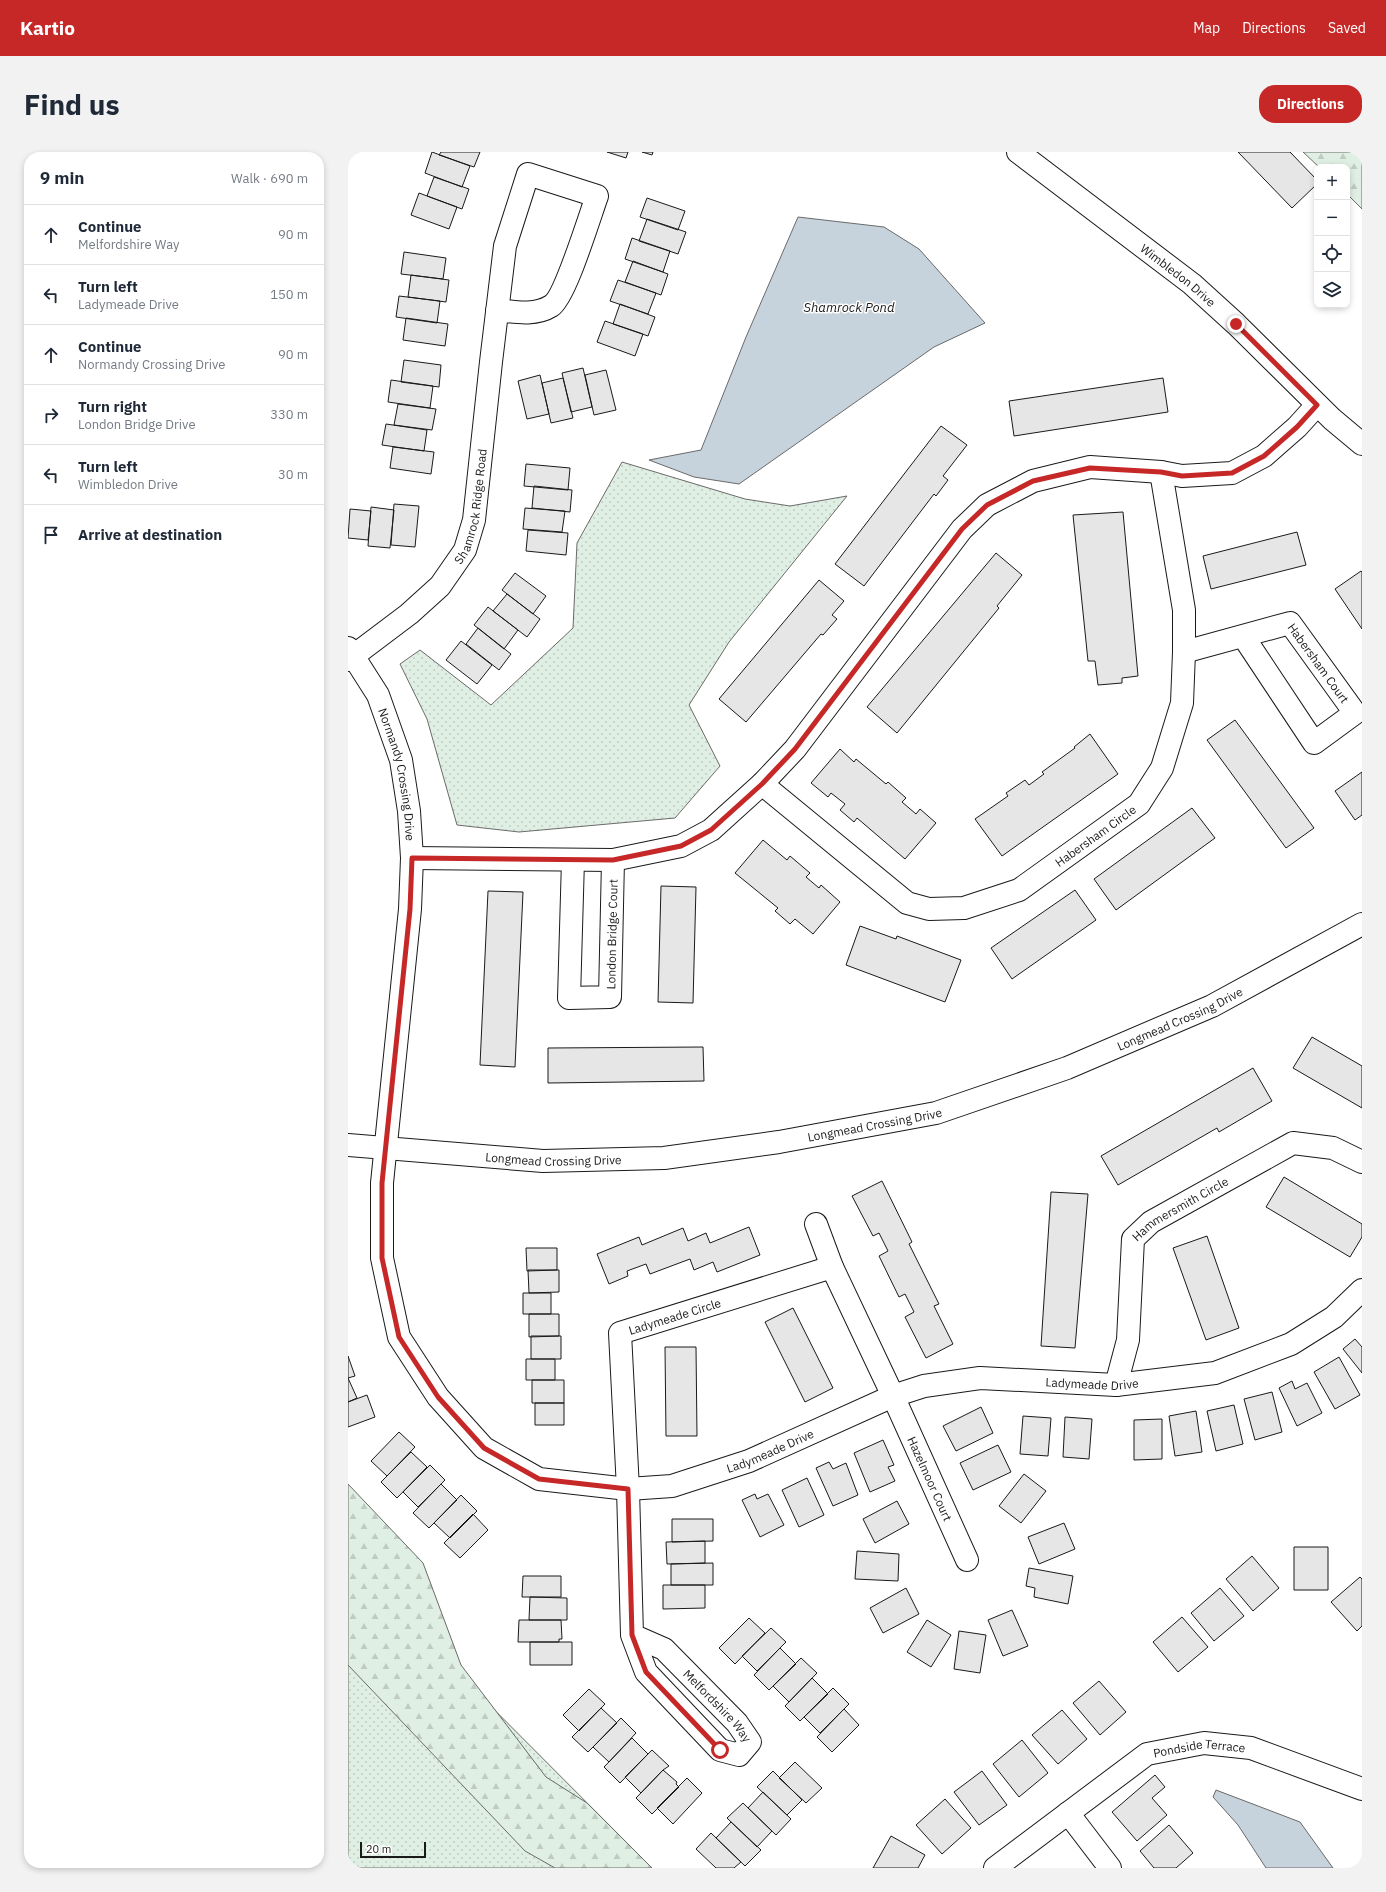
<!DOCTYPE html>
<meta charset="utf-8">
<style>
:root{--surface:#fff;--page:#f2f2f3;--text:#1f2937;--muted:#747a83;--line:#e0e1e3;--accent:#c62828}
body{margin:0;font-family:"IBM Plex Sans",sans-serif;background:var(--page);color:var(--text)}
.controls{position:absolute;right:12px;top:12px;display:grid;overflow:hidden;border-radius:8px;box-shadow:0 2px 6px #0003}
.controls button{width:36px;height:36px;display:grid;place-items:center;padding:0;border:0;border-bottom:1px solid var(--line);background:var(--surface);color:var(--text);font:20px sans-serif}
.scale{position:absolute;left:12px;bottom:10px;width:66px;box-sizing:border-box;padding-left:4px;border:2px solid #1a1a1a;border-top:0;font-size:11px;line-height:14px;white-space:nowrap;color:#1a1a1a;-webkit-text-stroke:3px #fff;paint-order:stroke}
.stop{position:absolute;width:12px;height:12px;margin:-9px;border:3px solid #c62828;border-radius:50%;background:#fff}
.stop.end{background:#c62828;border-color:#fff;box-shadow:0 1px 4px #0008}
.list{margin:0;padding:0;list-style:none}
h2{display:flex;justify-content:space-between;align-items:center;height:52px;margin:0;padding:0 16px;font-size:17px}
h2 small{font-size:13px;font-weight:400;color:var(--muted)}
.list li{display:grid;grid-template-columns:26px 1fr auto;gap:12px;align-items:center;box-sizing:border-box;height:60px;padding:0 16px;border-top:1px solid var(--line)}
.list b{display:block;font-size:15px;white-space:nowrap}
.list p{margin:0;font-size:13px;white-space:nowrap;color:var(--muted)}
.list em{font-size:13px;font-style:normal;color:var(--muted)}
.icon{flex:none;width:22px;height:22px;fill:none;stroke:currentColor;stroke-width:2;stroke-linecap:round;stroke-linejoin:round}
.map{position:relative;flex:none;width:1014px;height:1716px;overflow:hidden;border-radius:16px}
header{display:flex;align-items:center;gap:24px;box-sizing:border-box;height:56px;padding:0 20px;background:var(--accent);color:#fff}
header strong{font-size:19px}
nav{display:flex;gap:22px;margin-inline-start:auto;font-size:14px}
.intro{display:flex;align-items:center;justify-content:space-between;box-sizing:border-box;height:96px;padding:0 24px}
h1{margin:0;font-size:28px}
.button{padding:10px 18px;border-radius:16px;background:var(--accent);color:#fff;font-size:14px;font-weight:700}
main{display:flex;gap:24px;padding:0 24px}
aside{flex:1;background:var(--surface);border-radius:16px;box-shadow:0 2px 6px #0003}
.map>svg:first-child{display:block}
</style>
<header>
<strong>Kartio</strong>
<nav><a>Map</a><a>Directions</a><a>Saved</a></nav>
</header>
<div class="intro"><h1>Find us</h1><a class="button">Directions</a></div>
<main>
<aside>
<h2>9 min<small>Walk · 690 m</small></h2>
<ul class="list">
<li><svg class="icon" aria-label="ahead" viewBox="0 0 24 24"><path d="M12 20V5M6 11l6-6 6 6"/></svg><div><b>Continue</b><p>Melfordshire Way</p></div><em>90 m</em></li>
<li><svg class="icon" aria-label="left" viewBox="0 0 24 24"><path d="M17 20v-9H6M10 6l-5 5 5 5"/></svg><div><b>Turn left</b><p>Ladymeade Drive</p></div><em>150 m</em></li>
<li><svg class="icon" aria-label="ahead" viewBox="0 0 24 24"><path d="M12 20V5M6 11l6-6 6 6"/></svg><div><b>Continue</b><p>Normandy Crossing Drive</p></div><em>90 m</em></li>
<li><svg class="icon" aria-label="right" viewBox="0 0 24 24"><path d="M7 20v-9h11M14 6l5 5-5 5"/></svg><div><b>Turn right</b><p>London Bridge Drive</p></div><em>330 m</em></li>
<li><svg class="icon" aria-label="left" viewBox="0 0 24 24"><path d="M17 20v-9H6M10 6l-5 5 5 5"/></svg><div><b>Turn left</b><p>Wimbledon Drive</p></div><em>30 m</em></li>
<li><svg class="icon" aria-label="arrive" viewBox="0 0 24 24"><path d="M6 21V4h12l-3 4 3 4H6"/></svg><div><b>Arrive at destination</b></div></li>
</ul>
</aside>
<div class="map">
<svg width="1014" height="1716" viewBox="0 0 1014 1716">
<defs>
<pattern id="grass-dots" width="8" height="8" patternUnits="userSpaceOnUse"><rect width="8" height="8" fill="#e0efe3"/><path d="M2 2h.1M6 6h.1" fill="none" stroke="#c0ccc2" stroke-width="1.8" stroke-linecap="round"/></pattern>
<pattern id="forest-firs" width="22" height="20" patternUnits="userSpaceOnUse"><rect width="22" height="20" fill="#e0efe3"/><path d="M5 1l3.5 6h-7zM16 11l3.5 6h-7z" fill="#c0ccc2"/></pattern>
</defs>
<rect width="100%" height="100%" fill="#fff"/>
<path fill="url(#grass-dots)" stroke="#6a6a6a" d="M 274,310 L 397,347 L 442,354 L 499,344 L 381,490 L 341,553 L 372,614 L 327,666 L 171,680 L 109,673 L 79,567 L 52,512 L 72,498 L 143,553 L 225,476 L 229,391 Z
M 0,1411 L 304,1716 L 0,1716 Z"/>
<path fill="url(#forest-firs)" stroke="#6a6a6a" d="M 955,0 L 1014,0 L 1014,57 L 999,42 L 999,15 L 971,15 Z
M 0,1332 L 75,1411 L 113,1513 L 198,1625 L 239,1651 L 304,1716 L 207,1716 L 177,1699 L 0,1513 Z"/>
<path fill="#c6d2dc" stroke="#6a6a6a" d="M 450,65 L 536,75 L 571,97 L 637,171 L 586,195 L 391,332 L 346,325 L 301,308 L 353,298 L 398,185 Z
M 868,1638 L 952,1670 L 985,1716 L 918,1716 L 890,1673 L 865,1645 Z"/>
<path fill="#e6e6e6" stroke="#1a1a1a" d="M 84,0 L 122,14 L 114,35 L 77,21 Z
M 93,0 L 132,0 L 126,15 L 91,3 Z
M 259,0 L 280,0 L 278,6 Z
M 294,0 L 305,0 L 304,3 Z
M 890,0 L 942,0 L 969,28 L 969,32 L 944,56 Z
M 86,25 L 121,37 L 114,57 L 79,44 Z
M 71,41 L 109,55 L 101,77 L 63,63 Z
M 299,46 L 337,59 L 330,78 L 292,65 Z
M 299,67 L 338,80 L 330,102 L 291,89 Z
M 284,86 L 322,99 L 315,120 L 277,107 Z
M 56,100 L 98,106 L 95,127 L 53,122 Z
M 285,109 L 320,122 L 313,143 L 277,130 Z
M 63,123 L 101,128 L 98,150 L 60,145 Z
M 270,128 L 308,141 L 300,162 L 262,149 Z
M 51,144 L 92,149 L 89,171 L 48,165 Z
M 272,152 L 307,165 L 300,184 L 265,172 Z
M 58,166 L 100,172 L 97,194 L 55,188 Z
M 257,169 L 295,182 L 287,204 L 249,190 Z
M 56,208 L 93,213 L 91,235 L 53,230 Z
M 235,216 L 244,255 L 223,260 L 214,221 Z
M 258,218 L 268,258 L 246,263 L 237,223 Z
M 192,223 L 201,262 L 179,267 L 170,229 Z
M 215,226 L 225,266 L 203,271 L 194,231 Z
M 815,226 L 820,260 L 666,284 L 661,249 Z
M 43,228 L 85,234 L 82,256 L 40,250 Z
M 50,252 L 88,257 L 84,278 L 46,273 Z
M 38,272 L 79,278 L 76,299 L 34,293 Z
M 593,274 L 619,293 L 595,324 L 600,328 L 588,344 L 586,342 L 516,434 L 487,412 Z
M 45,295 L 86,300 L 83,322 L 42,316 Z
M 178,312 L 222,316 L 220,338 L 176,334 Z
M 186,334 L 224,338 L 222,360 L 184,356 Z
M 46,352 L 71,354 L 67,395 L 43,393 Z
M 23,355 L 46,358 L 42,396 L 20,394 Z
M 177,356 L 217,359 L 214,380 L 175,377 Z
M 2,357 L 23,359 L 20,388 L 0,386 Z
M 775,360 L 790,524 L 774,526 L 774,531 L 750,533 L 747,509 L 740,509 L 725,363 Z
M 180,378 L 220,381 L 218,403 L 178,399 Z
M 949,380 L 958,413 L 863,437 L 855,404 Z
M 648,401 L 674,423 L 649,454 L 651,456 L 549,581 L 519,555 Z
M 1013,419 L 1014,420 L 1014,477 L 987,437 Z
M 167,421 L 198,444 L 185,462 L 154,438 Z
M 471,428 L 496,449 L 484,463 L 489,467 L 475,483 L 473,482 L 398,570 L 371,547 Z
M 159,442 L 192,467 L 179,485 L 145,459 Z
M 140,455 L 170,478 L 156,497 L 126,473 Z
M 130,476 L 163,502 L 151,518 L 118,492 Z
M 113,489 L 144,513 L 129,532 L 98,508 Z
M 887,568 L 966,676 L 938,696 L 859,588 Z
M 742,582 L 770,622 L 654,704 L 627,667 L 660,644 L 658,641 L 677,628 L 681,633 L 696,622 L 694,620 L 727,596 L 726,595 Z
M 492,597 L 506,610 L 508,607 L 538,632 L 540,630 L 558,646 L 554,650 L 568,662 L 572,657 L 588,671 L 557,707 L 509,666 L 506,670 L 492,658 L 497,652 L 483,641 L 480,645 L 463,631 Z
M 1014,620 L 1014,663 L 1007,668 L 987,639 Z
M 844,656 L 867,686 L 768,758 L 746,727 Z
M 415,688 L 439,708 L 442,704 L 462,721 L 458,725 L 471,736 L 473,733 L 492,750 L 465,782 L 447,767 L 442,772 L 427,759 L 430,756 L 387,721 Z
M 313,734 L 348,735 L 345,851 L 310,850 Z
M 727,738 L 748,768 L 664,827 L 643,796 Z
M 140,739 L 175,740 L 167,915 L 132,913 Z
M 512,774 L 548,787 L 549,784 L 613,808 L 597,850 L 498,813 Z
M 964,885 L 1014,914 L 1014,956 L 945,916 Z
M 355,895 L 356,929 L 200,931 L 200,896 Z
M 905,916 L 924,949 L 871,980 L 869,976 L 770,1033 L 753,1004 Z
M 936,1025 L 1014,1072 L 1014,1085 L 1002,1105 L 918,1055 Z
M 534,1029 L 564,1090 L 561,1092 L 591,1152 L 586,1154 L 605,1192 L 578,1206 L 557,1165 L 566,1160 L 557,1142 L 551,1145 L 531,1104 L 540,1099 L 531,1081 L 525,1084 L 504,1044 Z
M 703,1040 L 740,1042 L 727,1196 L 693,1194 Z
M 401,1075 L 412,1103 L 369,1120 L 365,1110 L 346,1118 L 342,1107 L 302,1122 L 298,1112 L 279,1119 L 280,1124 L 261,1132 L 249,1102 L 291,1085 L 294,1093 L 335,1076 L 340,1089 L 358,1081 L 362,1091 Z
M 859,1084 L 891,1176 L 858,1188 L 825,1096 Z
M 178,1096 L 209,1096 L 209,1118 L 179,1119 Z
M 180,1118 L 211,1118 L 211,1140 L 181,1141 Z
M 175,1141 L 203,1141 L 203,1162 L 175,1162 Z
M 445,1156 L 485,1236 L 457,1250 L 417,1170 Z
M 181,1162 L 211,1162 L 211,1184 L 181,1185 Z
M 183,1184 L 213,1184 L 213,1207 L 183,1207 Z
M 1007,1187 L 1014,1195 L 1014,1221 L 995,1197 Z
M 317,1195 L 348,1195 L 349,1284 L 318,1284 Z
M 0,1204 L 7,1224 L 0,1226 Z
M 991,1205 L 1012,1243 L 987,1257 L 966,1220 Z
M 178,1207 L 207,1207 L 207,1228 L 178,1228 Z
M 0,1226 L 9,1246 L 0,1250 Z
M 184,1228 L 216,1228 L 216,1251 L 184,1251 Z
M 944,1229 L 947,1237 L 959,1231 L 974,1261 L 949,1274 L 931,1236 Z
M 924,1240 L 934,1280 L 907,1288 L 896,1247 Z
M 19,1243 L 27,1265 L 0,1275 L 0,1250 Z
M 187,1251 L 216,1251 L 216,1273 L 187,1273 Z
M 886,1253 L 895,1292 L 868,1299 L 859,1259 Z
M 633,1255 L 645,1281 L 608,1299 L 595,1274 Z
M 848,1259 L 854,1300 L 827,1304 L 821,1264 Z
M 675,1264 L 703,1266 L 700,1304 L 672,1302 Z
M 717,1265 L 744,1267 L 741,1307 L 715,1305 Z
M 814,1267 L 814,1307 L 786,1308 L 786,1268 Z
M 51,1280 L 67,1295 L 39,1324 L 23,1309 Z
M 535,1288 L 546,1313 L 540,1315 L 547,1329 L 522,1340 L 506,1301 Z
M 650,1293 L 663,1320 L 625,1338 L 612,1311 Z
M 63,1300 L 79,1315 L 49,1346 L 33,1330 Z
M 481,1310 L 485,1317 L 498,1311 L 510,1343 L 485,1354 L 468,1316 Z
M 82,1313 L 97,1328 L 70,1355 L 55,1340 Z
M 676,1322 L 698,1339 L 673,1371 L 651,1354 Z
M 459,1326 L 476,1363 L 451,1375 L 434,1338 Z
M 93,1332 L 109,1348 L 81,1376 L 65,1361 Z
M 407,1342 L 409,1347 L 420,1342 L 436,1373 L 412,1385 L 394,1348 Z
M 113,1343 L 129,1359 L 102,1386 L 86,1371 Z
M 549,1349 L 561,1372 L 527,1391 L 515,1367 Z
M 125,1362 L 140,1378 L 112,1406 L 96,1391 Z
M 324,1367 L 365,1367 L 365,1389 L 324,1390 Z
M 716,1371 L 727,1397 L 691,1412 L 680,1385 Z
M 357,1389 L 357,1411 L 319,1412 L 318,1390 Z
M 946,1395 L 980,1395 L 980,1438 L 946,1438 Z
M 509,1399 L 551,1402 L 550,1429 L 507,1427 Z
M 904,1404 L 931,1436 L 905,1459 L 878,1427 Z
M 365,1411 L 365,1433 L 323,1433 L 323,1412 Z
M 681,1416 L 725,1424 L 720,1452 L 686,1445 L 687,1436 L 678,1434 Z
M 175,1424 L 213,1424 L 213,1445 L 174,1445 Z
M 1012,1425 L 1014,1427 L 1014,1474 L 1009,1479 L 983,1450 Z
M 315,1433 L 357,1433 L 357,1456 L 315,1457 Z
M 558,1436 L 571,1462 L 535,1481 L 522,1456 Z
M 872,1436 L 896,1464 L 866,1489 L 843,1461 Z
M 182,1445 L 219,1446 L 219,1468 L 181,1468 Z
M 664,1458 L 680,1494 L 655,1504 L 640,1468 Z
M 834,1465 L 860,1495 L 830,1520 L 805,1490 Z
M 401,1466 L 417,1481 L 387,1512 L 371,1496 Z
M 171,1468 L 213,1468 L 214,1487 L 211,1487 L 211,1490 L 170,1490 Z
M 579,1468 L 603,1483 L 583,1515 L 559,1500 Z
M 423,1476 L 438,1490 L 409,1519 L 394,1504 Z
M 611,1479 L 638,1483 L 632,1521 L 606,1517 Z
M 182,1490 L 224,1490 L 224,1513 L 182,1513 Z
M 432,1496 L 448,1512 L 421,1538 L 406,1523 Z
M 453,1506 L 469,1521 L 441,1550 L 425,1534 Z
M 464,1526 L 480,1542 L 452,1569 L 437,1554 Z
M 751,1529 L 778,1560 L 752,1583 L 725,1551 Z
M 485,1536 L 501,1552 L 472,1581 L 456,1565 Z
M 241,1537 L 257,1552 L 231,1579 L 215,1563 Z
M 253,1556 L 269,1571 L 240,1600 L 224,1585 Z
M 496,1557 L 511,1573 L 484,1600 L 469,1585 Z
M 714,1558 L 739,1587 L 710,1612 L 684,1583 Z
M 273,1566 L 288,1581 L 261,1610 L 245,1595 Z
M 284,1586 L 300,1602 L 272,1631 L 256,1615 Z
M 674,1588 L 700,1621 L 671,1645 L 645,1612 Z
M 304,1598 L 321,1614 L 315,1618 L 293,1641 L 277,1625 Z
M 447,1610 L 474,1636 L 458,1651 L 431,1626 Z
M 315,1618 L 329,1630 L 328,1632 L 331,1635 L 304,1662 L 288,1646 Z
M 425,1619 L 454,1648 L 439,1663 L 409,1635 Z
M 634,1619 L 659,1653 L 631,1673 L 606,1640 Z
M 807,1623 L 817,1635 L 804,1646 L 819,1663 L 789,1689 L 764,1660 Z
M 339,1626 L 354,1641 L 325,1672 L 309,1656 Z
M 415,1640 L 443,1667 L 428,1683 L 400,1656 Z
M 597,1647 L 623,1676 L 594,1702 L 568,1673 Z
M 395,1651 L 424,1679 L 409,1695 L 379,1666 Z
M 383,1670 L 413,1698 L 397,1714 L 368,1686 Z
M 821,1673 L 845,1701 L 828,1716 L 806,1716 L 792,1699 Z
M 363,1681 L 393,1710 L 386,1716 L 368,1716 L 348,1697 Z
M 543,1684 L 577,1703 L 570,1716 L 525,1716 Z"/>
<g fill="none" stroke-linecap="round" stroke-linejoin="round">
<defs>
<g id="minor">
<path id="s1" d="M 670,0 L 844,132 L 888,172 L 984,267 L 1014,292"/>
<path id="s2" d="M 0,496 L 30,543 L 53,608 L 61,659 L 64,706 L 62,757 L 34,1031 L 34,1106 L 51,1185 L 90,1245 L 136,1296 L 191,1327 L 280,1337 L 324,1334 L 401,1309 L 545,1244 L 576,1234 L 632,1226 L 768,1233 L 867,1221 L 943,1192 L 986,1165 L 1014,1138"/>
<path id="s3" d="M 836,500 L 942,471 L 1007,561 L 966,591 L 895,484"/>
<path id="s4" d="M 0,508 L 61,462 L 92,434 L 117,398 L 126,368 L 143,210 L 157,94 L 180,22 L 249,44 C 242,63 217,146 203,154 C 187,164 167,160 149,158"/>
<path id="s5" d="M 414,632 L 559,751 L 581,757 L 616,756 L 671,738 L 791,652 L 814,616 L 834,551 L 836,500 L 836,458 L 813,320"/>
<path d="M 64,706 L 265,708 L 333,694 L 363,678 L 414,632 L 447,597 L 614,377 L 639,353 L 685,329 L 742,315 L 813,320 L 834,324 L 884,321 L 916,304 L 949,275 L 969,253"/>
<path id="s6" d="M 225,708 L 221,846 L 262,845 L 265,708"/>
<path id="s7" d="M 0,993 L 195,1009 L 316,1006 L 431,990 L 588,961 L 719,916 L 864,854 L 1014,772"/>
<path id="s8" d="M 468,1072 L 484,1115 L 545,1244 L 619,1408"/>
<path id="s9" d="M 768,1233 L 780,1188 L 785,1087 L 803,1070 L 945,991 L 985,996 L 1014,1010"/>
<path id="s10" d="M 284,1483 L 316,1497 L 389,1571 L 402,1590 L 391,1603 L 372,1598 L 298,1520 L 284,1483 L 280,1337 L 272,1181 L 484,1115"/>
<path d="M 720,1661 L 762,1716"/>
<path id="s11" d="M 647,1716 L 799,1602 L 856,1591 L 903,1596 L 1014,1637"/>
</g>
</defs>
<use href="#minor" stroke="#1a1a1a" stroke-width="24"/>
<use href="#minor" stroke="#fff" stroke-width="22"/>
</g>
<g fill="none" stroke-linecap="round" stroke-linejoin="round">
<path stroke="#c62828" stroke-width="5" d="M 372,1598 L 298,1520 L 284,1483 L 280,1337 L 191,1327 L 136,1296 L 90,1245 L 51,1185 L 34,1106 L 34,1031 L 62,757 L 64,706 L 265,708 L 333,694 L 363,678 L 414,632 L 447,597 L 614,377 L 639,353 L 685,329 L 742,316 L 813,320 L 834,324 L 884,321 L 916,304 L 949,275 L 969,253 L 888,172"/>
</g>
<g text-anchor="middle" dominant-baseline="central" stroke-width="3" stroke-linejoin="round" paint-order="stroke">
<g font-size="12" fill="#1a1a1a" stroke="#fff">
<text stroke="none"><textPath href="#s1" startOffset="202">Wimbledon Drive</textPath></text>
<text stroke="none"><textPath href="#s4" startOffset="206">Shamrock Ridge Road</textPath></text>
<text stroke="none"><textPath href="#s3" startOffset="159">Habersham Court</textPath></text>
<text stroke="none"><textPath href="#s2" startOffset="138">Normandy Crossing Drive</textPath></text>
<text stroke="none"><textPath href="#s5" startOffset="397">Habersham Circle</textPath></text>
<text stroke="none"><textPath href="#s6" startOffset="242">London Bridge Court</textPath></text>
<text stroke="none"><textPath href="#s7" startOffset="854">Longmead Crossing Drive</textPath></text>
<text stroke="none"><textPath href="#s7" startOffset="530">Longmead Crossing Drive</textPath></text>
<text stroke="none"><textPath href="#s7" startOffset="206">Longmead Crossing Drive</textPath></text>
<text stroke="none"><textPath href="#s9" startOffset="204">Hammersmith Circle</textPath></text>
<text stroke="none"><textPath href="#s10" startOffset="705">Ladymeade Circle</textPath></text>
<text stroke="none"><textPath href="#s2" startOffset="1483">Ladymeade Drive</textPath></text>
<text stroke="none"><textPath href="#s2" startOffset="1147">Ladymeade Drive</textPath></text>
<text stroke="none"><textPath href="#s8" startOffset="279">Hazelmoor Court</textPath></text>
<text stroke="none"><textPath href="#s10" startOffset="113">Melfordshire Way</textPath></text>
<text stroke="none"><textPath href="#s11" startOffset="243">Pondside Terrace</textPath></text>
</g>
<g font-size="13" font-style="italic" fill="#1a1a1a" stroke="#fff">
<text x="501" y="155">Shamrock Pond</text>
</g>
</g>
</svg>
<div class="controls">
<button>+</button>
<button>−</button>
<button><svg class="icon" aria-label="locate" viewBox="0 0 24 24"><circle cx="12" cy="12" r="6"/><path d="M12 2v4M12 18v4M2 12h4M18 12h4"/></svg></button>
<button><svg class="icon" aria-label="layers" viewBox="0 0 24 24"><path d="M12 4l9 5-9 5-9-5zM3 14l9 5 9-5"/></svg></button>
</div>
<div class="scale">20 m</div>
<div class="stop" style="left:372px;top:1598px"></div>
<div class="stop end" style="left:888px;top:172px"></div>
</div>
</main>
